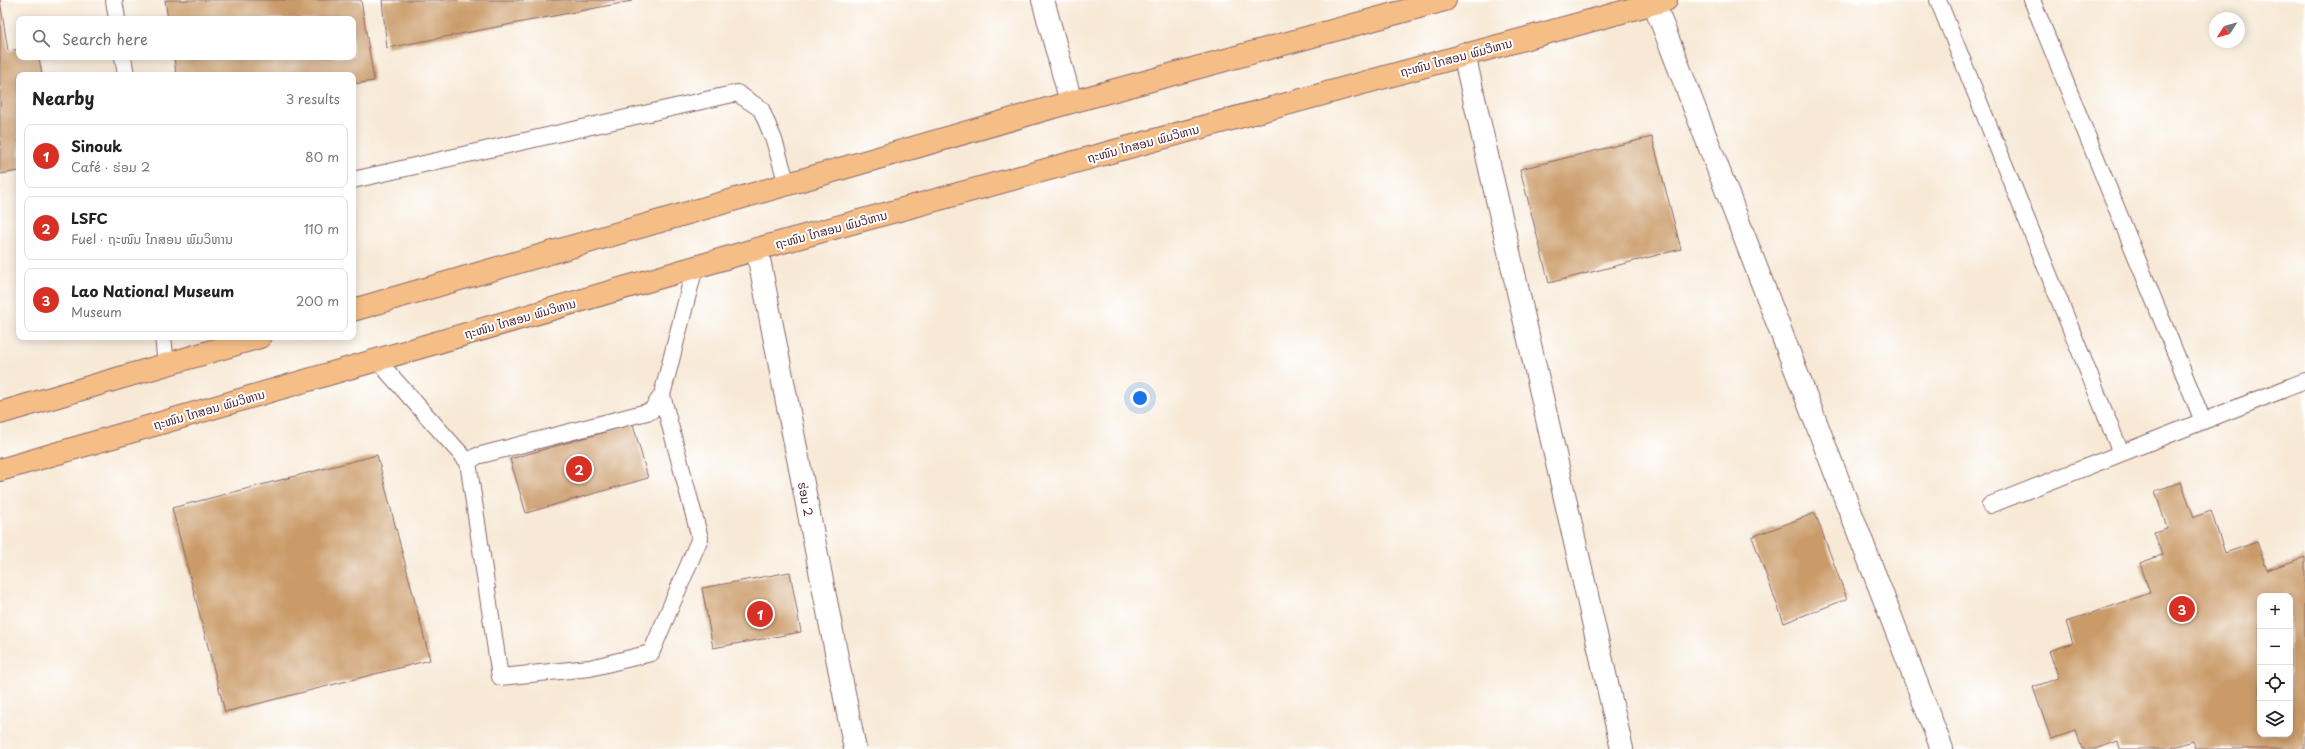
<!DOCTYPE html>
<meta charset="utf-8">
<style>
:root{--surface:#fff;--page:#f6f6f6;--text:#222;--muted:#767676;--line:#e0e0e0;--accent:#d93025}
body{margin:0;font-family:"Playpen Sans","Noto Sans Lao",sans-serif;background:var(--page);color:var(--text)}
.controls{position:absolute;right:12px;bottom:12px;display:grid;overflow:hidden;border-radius:8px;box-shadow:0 2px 10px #0003}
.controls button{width:36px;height:36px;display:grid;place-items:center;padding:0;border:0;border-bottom:1px solid var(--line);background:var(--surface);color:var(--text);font:20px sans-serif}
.compass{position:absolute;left:2209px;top:12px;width:36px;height:36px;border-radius:50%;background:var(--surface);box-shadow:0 2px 10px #0003;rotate:234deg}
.you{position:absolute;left:1140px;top:398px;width:14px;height:14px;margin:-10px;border:3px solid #fff;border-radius:50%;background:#1a73e8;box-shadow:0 0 0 6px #1a73e833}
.badge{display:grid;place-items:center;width:26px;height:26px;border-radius:50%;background:var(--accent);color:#fff;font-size:13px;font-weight:700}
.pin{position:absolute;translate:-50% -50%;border:2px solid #fff;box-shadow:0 1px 4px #0006}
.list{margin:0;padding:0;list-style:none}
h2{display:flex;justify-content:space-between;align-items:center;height:52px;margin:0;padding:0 16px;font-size:17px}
h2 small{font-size:13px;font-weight:400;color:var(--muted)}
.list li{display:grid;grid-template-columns:26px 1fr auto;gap:12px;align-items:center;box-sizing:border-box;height:64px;margin:0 8px 8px;padding:0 8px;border:1px solid var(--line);border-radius:8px}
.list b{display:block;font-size:15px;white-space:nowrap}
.list p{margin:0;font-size:13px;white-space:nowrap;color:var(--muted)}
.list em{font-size:13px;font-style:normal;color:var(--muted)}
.icon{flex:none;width:22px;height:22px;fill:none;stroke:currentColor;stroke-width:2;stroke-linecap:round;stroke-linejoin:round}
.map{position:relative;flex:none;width:2305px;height:749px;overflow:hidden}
.search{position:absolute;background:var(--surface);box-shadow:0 2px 10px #0003;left:16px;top:16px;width:340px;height:44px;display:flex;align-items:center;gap:10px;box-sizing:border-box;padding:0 14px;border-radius:8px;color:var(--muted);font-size:15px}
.panel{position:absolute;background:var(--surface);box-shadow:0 2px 10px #0003;left:16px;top:72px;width:340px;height:268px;border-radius:8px}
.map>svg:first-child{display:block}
</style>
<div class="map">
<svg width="2305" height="749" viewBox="0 0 2305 749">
<rect width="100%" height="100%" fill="#fff"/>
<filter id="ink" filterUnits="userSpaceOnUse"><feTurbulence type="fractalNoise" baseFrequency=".025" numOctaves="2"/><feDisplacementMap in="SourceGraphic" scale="8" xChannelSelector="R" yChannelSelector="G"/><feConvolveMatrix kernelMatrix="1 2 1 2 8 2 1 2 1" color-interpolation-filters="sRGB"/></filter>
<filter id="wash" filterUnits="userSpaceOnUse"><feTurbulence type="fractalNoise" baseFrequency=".012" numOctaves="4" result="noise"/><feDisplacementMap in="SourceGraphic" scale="16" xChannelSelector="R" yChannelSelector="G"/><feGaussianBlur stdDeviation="0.9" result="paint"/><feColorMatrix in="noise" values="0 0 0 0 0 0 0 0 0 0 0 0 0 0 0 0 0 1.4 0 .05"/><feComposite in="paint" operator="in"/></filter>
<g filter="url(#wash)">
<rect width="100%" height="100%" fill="#f7e9d6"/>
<g id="blocks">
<path fill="#ca9b69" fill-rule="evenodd" d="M 0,0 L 8,51 L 19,49 L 19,57 L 39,57 L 42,75 L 19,75 L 19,171 L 0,174 Z
M 165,0 L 361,0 L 374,81 L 353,84 L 353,75 L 176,75 L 174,57 L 353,57 L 353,19 L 168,19 Z
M 382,0 L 632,0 L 632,1 L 387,48 Z
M 1652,137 L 1681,249 L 1549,283 L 1520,169 Z
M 633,424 L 648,478 L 526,513 L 510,459 Z
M 377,455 L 430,660 L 225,712 L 172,508 Z
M 2181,482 L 2194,517 L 2211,511 L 2225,553 L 2257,542 L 2267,570 L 2305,557 L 2305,749 L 2196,749 L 2193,741 L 2169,749 L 2120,749 L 2118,741 L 2096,749 L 2082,749 L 2076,731 L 2051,739 L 2033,687 L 2059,678 L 2049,651 L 2073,643 L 2066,622 L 2150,593 L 2140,563 L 2162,555 L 2154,532 L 2167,528 L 2155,491 ZM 2260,596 L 2290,596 L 2290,734 L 2260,734 Z
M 1815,513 L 1847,599 L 1784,623 L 1752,537 Z
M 790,572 L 801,632 L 713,648 L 702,588 Z"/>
</g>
</g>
<g filter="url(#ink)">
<use href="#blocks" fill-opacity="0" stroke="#876667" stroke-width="1"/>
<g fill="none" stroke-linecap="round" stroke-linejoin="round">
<defs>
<path id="lane" d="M 114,0 L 117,19
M 1938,0 L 2121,453
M 2032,0 L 2203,421
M 123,57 L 126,75
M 353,180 L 737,93 L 761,109 L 774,140 L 787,184
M 163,337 L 166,364
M 377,360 L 468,462 L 477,456 L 651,411 L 662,395 L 695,267
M 468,462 L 500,677 L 590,668 L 651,653 L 700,538 L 662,395
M 1990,505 L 2305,381"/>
<path id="street" d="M 1043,0 L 1071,102
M 1654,3 L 1942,749
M 1464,54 L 1622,749
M 757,249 L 855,749"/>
<path id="highway" d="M 353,310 L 1071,102 L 1445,0
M 0,413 L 260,337
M 0,470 L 757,249 L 1666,0"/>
</defs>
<use href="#lane" stroke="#876667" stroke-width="18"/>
<use href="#street" stroke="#876667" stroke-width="24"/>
<use href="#highway" stroke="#876667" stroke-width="24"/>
<use href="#lane" stroke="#fff" stroke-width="16"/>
<use href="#street" stroke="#fff" stroke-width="22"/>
<use href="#highway" stroke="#f6be87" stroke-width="22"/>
</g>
</g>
<g text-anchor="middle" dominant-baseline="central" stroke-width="4" stroke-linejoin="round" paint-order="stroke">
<g font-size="12" fill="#4a1f2b" stroke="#fff">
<text transform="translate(1456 57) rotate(-15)">ຖະໜົນ ໄກສອນ ພົມວິຫານ</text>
<text transform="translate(1143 143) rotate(-15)">ຖະໜົນ ໄກສອນ ພົມວິຫານ</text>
<text transform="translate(831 229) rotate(-15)">ຖະໜົນ ໄກສອນ ພົມວິຫານ</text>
<text transform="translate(520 318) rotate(-16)">ຖະໜົນ ໄກສອນ ພົມວິຫານ</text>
<text transform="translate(209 409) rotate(-16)">ຖະໜົນ ໄກສອນ ພົມວິຫານ</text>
<text transform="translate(806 499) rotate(79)">ຮ່ອມ 2</text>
</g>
</g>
</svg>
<div class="controls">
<button>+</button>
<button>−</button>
<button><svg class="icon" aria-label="locate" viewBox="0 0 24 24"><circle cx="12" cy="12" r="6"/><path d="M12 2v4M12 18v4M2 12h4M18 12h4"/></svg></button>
<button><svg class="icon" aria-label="layers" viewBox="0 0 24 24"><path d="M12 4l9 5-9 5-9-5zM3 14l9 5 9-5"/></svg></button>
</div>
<svg class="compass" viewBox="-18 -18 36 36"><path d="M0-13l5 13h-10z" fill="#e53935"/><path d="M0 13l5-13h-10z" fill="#767676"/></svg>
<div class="you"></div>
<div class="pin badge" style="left:760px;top:614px">1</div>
<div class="pin badge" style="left:579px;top:469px">2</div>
<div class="pin badge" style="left:2182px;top:609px">3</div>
<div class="search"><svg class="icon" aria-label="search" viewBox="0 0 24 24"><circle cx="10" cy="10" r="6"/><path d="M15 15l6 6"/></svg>Search here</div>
<section class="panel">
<h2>Nearby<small>3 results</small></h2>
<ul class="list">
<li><span class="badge">1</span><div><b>Sinouk</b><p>Café · ຮ່ອມ 2</p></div><em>80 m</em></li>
<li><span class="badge">2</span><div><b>LSFC</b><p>Fuel · ຖະໜົນ ໄກສອນ ພົມວິຫານ</p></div><em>110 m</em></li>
<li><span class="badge">3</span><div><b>Lao National Museum</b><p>Museum</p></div><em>200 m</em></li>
</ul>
</section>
</div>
